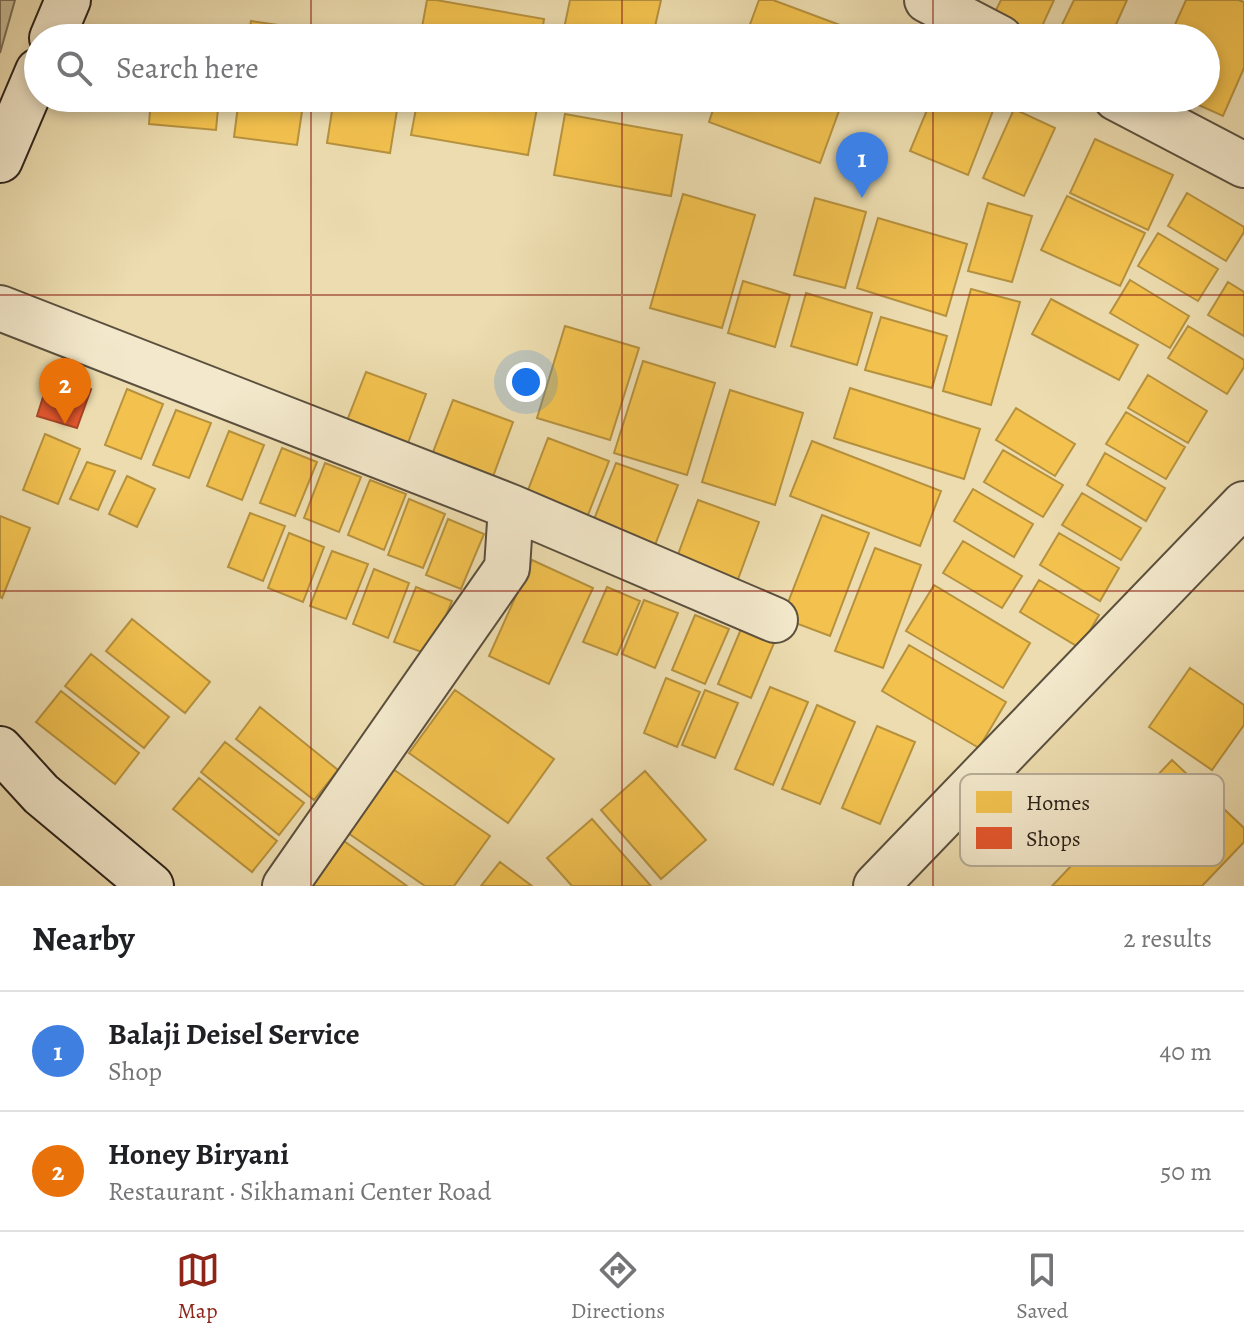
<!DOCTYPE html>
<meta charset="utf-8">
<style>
:root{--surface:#fff;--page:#f6f6f6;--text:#202124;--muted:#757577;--line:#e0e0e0;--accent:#8f2418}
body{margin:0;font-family:Alegreya,serif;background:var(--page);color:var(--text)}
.you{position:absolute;left:526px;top:382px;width:28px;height:28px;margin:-20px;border:6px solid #fff;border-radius:50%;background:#1a73e8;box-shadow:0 0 0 12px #1a73e833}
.badge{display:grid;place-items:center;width:52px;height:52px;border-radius:50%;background:var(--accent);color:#fff;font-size:26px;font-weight:700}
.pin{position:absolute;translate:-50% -66px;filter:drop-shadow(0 2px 4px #0008)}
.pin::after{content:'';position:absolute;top:42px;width:28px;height:24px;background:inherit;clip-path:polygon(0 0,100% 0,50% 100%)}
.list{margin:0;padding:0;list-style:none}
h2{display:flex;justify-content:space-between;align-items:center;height:104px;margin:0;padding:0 32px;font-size:34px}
h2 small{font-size:26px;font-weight:400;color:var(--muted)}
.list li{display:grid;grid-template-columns:52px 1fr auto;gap:24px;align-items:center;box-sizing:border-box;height:120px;padding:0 32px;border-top:2px solid var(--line)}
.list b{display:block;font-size:30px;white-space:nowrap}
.list p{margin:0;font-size:26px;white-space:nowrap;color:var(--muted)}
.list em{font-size:26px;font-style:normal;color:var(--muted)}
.icon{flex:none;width:44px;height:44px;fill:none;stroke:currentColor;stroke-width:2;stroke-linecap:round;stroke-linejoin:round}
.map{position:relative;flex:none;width:1244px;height:886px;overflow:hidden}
.search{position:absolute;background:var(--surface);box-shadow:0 4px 12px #0003;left:24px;right:24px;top:24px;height:88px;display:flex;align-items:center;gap:20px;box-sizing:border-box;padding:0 28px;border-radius:44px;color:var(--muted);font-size:30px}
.sheet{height:344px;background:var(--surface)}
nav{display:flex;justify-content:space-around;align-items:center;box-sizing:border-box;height:112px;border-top:2px solid var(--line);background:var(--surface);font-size:22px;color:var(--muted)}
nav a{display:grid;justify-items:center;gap:4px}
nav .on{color:var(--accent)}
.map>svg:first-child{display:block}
</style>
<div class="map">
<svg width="1244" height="886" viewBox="0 0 1244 886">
<rect width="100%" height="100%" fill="#ecdcaf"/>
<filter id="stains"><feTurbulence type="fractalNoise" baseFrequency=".0025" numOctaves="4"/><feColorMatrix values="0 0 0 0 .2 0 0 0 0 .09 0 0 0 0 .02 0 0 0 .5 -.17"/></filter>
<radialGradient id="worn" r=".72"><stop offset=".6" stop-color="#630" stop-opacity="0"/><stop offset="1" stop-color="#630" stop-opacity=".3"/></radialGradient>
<path fill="#cbbc96" stroke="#7b6f58" stroke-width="2" d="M 0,0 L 15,0 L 0,53 Z"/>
<path fill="#f2c14e" stroke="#b6913e" stroke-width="2" d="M 427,0 L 436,0 L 544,19 L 541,38 L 420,38 Z
M 570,0 L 661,0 L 654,31 L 689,38 L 562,38 Z
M 759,0 L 773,0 L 872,37 L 745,38 Z
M 1001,0 L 1054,0 L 1038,35 L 994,14 Z
M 1074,0 L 1127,0 L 1110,38 L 1064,38 L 1057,35 Z
M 1186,0 L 1238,0 L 1244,2 L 1244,68 L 1223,116 L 1183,98 L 1206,98 L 1206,38 L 1169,38 Z
M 251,21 L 314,30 L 313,38 L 248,38 Z
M 345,28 L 408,37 L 344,38 Z
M 156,31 L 224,36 L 224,38 L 156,38 Z
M 151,98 L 219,98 L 216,130 L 149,124 Z
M 239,98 L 304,98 L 297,145 L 234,137 Z
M 334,98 L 399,98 L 390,153 L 327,143 Z
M 418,98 L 539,98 L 528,155 L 411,135 Z
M 717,98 L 812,98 L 840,108 L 820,163 L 709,122 Z
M 932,98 L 968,98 L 994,108 L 968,175 L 910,151 Z
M 1014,109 L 1055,128 L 1024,196 L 983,178 Z
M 565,114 L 682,135 L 671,196 L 554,175 Z
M 1095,139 L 1173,175 L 1148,230 L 1070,193 Z
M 1187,193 L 1244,227 L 1244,232 L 1226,261 L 1168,226 Z
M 683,194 L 755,215 L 722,328 L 650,308 Z
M 1067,196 L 1145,233 L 1120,286 L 1041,250 Z
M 815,198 L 866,212 L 845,288 L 794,275 Z
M 988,203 L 1032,216 L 1012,282 L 968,271 Z
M 878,218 L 967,244 L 946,316 L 857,288 Z
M 1158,233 L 1218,269 L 1198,301 L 1138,266 Z
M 1130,280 L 1189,316 L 1170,348 L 1110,313 Z
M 743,281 L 790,295 L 775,347 L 728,333 Z
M 1228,282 L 1244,292 L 1244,336 L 1208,315 Z
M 971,289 L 1020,302 L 991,405 L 943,391 Z
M 806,293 L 872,313 L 857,365 L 791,346 Z
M 1051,299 L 1138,345 L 1119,380 L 1032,334 Z
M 881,317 L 947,336 L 932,388 L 865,370 Z
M 565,326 L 639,348 L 610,440 L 537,418 Z
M 1188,326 L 1244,360 L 1244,367 L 1227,394 L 1168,358 Z
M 643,361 L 715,383 L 687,475 L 614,453 Z
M 366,372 L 426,394 L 404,454 L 343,431 Z
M 1148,375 L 1207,411 L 1188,443 L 1128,408 Z
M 850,388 L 980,429 L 964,479 L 834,438 Z
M 127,389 L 163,404 L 141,459 L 105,445 Z
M 730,390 L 803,413 L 775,505 L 702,482 Z
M 453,400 L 513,422 L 491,482 L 430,460 Z
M 1016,408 L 1075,444 L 1055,476 L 996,440 Z
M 176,410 L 211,423 L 189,478 L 153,465 Z
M 1126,412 L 1185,447 L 1166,479 L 1106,444 Z
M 229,431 L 264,445 L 242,500 L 207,486 Z
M 45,434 L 80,449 L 58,504 L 23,490 Z
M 548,438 L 609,461 L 586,520 L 525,498 Z
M 812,441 L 941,491 L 920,546 L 790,496 Z
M 282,448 L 317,462 L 295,516 L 260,503 Z
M 1003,450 L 1063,485 L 1043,517 L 984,482 Z
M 1105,453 L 1165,488 L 1146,521 L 1087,485 Z
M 87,462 L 115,471 L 98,510 L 70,499 Z
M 325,463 L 361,477 L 339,532 L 304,518 Z
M 616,463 L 678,485 L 655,545 L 593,522 Z
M 127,476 L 155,489 L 137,527 L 109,514 Z
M 370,480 L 406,494 L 384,550 L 348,535 Z
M 973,489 L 1033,524 L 1014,557 L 954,521 Z
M 1082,493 L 1141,528 L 1121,560 L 1062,525 Z
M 409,499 L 445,514 L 423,568 L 388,555 Z
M 698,500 L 759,522 L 737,582 L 676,560 Z
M 250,513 L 285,526 L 263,581 L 228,567 Z
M 822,515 L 869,533 L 830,636 L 782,618 Z
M 0,516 L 30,528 L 2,598 L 0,597 Z
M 448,519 L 484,534 L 461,589 L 426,575 Z
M 289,533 L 324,547 L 303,602 L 268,588 Z
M 1059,533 L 1119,568 L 1100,601 L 1040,565 Z
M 963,541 L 1022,576 L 1002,608 L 943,573 Z
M 875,548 L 921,565 L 883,668 L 835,651 Z
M 332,551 L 368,564 L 346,619 L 310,606 Z
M 532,560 L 593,588 L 549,684 L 489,656 Z
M 374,569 L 409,583 L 388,638 L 353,624 Z
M 1039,580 L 1099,615 L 1080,648 L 1020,612 Z
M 934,585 L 1030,643 L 1003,688 L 906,631 Z
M 416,587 L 452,601 L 430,655 L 394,642 Z
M 607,587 L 640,601 L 617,655 L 583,642 Z
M 644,600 L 678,613 L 655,668 L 622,654 Z
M 695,615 L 729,629 L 705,684 L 672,670 Z
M 132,619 L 210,682 L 185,713 L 106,651 Z
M 741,629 L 774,643 L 751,698 L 718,684 Z
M 909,645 L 1006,702 L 979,748 L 882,691 Z
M 91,654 L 169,717 L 144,748 L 65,686 Z
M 1190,668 L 1244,705 L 1244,725 L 1212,770 L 1149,727 Z
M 666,678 L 700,692 L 677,747 L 644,733 Z
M 770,687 L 808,702 L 773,785 L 735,769 Z
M 455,690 L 554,759 L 508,823 L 409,753 Z
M 705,690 L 738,703 L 715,758 L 682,745 Z
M 61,691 L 139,753 L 115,784 L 36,722 Z
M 817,705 L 855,722 L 820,804 L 782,789 Z
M 260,707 L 338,770 L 314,800 L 236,739 Z
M 877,726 L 915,742 L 880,824 L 842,808 Z
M 225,742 L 304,803 L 279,835 L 201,772 Z
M 1172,760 L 1244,828 L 1244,842 L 1202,886 L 1052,886 Z
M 390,767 L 490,836 L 454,886 L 425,886 L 345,831 Z
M 645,771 L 706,840 L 661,879 L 601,810 Z
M 199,778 L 277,841 L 252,872 L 173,809 Z
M 592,819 L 651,886 L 572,886 L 547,858 Z
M 344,841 L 407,886 L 312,886 Z
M 500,862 L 532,886 L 481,886 Z"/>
<path fill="#e4572e" stroke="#ac4728" stroke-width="2" d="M 50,375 L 91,389 L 77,428 L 37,416 Z"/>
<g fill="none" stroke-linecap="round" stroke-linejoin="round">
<defs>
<path id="street" d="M 927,0 L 1000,38
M 1116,98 L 1244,165
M 0,308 L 511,507 L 507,568 L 285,886
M 511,507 L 775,620
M 876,886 L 1244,504"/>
<path id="secondary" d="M 52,38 L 68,0
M 0,160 L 38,71
M 0,749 L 41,794 L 151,886"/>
</defs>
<use href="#street" stroke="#5b503e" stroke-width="48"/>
<use href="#secondary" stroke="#2b2219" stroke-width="48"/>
<use href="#street" stroke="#f3e8cb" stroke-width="44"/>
<use href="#secondary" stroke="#f3e8cb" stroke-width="44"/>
</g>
<path fill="none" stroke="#8f2418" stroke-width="2" stroke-opacity="0.55" d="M 311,0 L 311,38M 622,0 L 622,38M 933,0 L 933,38M 311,98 L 311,886M 622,98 L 622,886M 933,98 L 933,886M 0,295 L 1244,295M 0,591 L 1244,591"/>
<rect x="960" y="774" width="264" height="92" rx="12" fill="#f3e8cb" stroke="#b7ad96" stroke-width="2"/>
<rect x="976" y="791" width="36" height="22" fill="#f2c14e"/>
<rect x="976" y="827" width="36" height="22" fill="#e4572e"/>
<g font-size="22" fill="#2b2219">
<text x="1026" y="810">Homes</text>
<text x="1026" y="846">Shops</text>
</g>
<rect width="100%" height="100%" filter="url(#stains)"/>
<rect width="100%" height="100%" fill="url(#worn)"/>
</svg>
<div class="you"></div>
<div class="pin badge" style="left:862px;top:198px;background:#3f7fe0">1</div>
<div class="pin badge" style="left:65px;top:424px;background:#e8710a">2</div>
<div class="search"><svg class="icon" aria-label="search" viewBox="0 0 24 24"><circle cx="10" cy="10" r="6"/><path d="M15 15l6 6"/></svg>Search here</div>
</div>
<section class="sheet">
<h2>Nearby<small>2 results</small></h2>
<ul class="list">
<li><span class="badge" style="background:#3f7fe0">1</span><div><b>Balaji Deisel Service</b><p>Shop</p></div><em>40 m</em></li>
<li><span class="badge" style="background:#e8710a">2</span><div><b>Honey Biryani</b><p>Restaurant · Sikhamani Center Road</p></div><em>50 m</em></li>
</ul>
</section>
<nav>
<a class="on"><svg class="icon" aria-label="map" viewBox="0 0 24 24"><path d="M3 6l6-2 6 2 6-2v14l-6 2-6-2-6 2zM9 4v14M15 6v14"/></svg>Map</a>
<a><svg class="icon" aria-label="directions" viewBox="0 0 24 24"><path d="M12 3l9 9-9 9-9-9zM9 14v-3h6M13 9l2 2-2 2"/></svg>Directions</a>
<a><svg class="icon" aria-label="saved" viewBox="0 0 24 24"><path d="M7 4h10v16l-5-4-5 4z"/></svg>Saved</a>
</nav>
